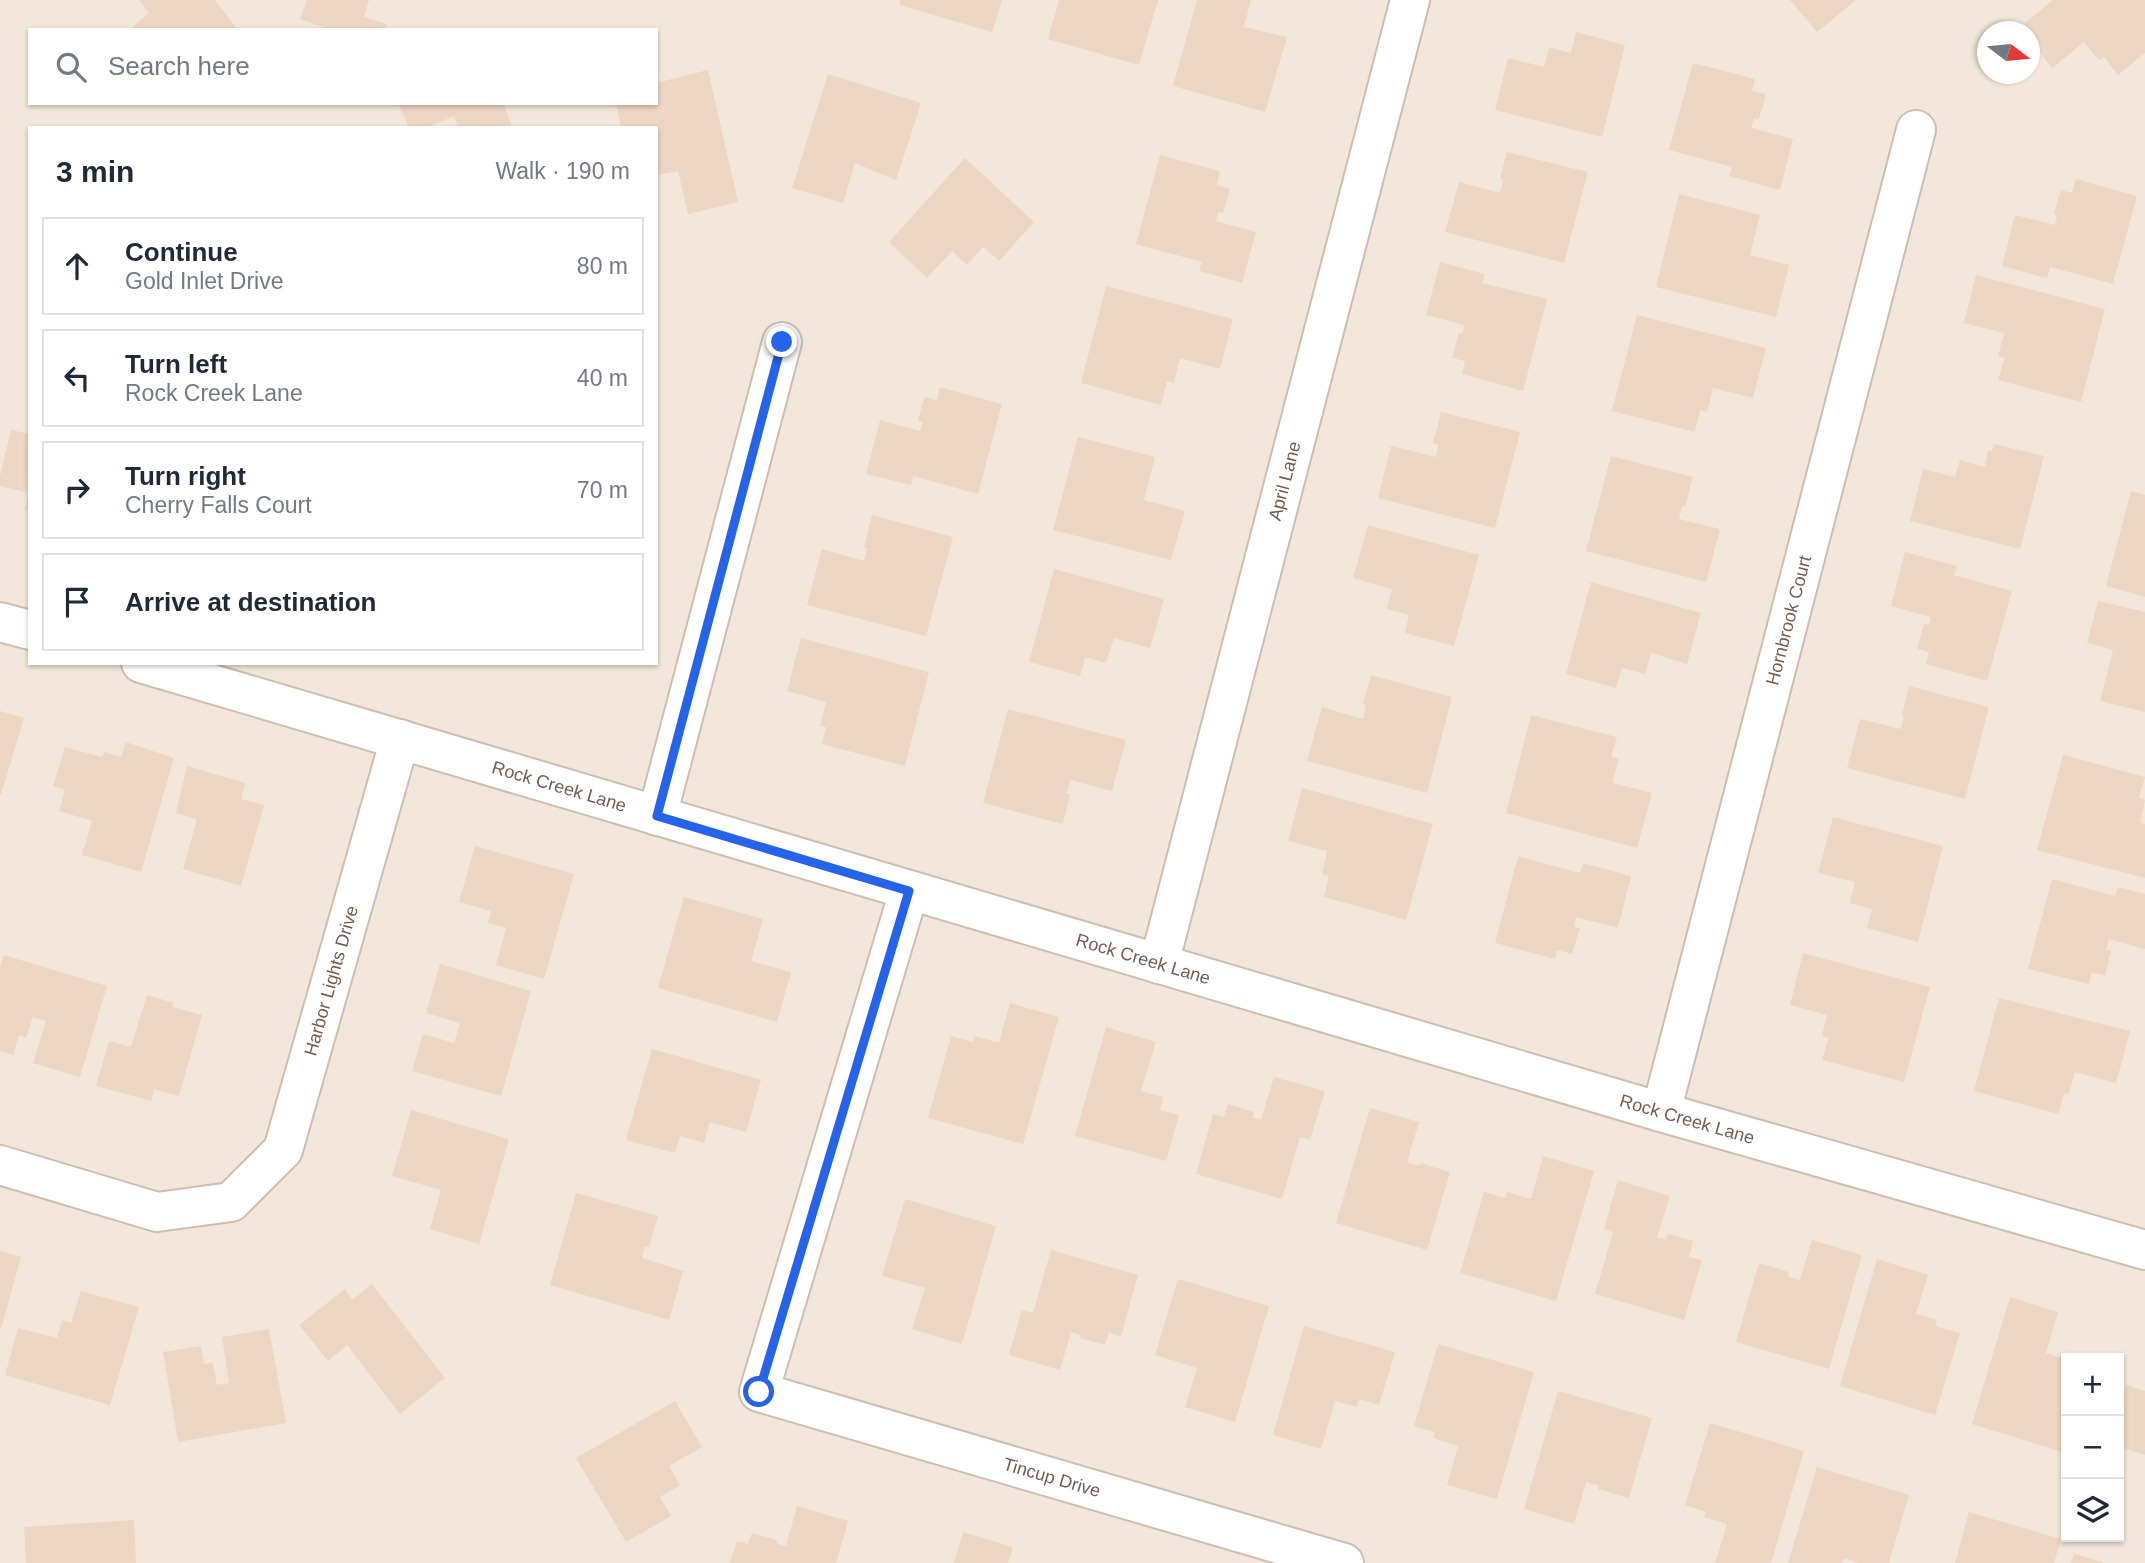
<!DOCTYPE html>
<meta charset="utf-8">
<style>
:root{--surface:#fff;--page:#f2f2f3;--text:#1f2937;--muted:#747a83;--line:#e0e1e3}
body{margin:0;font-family:Helvetica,sans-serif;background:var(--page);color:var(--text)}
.controls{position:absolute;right:21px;bottom:21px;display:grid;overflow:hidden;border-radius:0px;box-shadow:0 2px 5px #0004}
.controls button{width:63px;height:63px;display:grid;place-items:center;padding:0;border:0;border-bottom:2px solid var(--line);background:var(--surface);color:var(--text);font:35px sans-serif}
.compass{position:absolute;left:1977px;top:21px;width:63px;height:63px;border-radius:50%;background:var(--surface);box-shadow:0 2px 5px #0004;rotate:106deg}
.stop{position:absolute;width:21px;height:21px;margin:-16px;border:5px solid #2563eb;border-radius:50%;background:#fff}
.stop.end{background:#2563eb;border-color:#fff;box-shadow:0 2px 7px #0008}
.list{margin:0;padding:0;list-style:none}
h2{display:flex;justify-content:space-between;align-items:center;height:91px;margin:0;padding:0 28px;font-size:30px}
h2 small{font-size:23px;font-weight:400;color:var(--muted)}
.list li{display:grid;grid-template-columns:46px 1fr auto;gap:21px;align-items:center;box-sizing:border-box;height:98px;margin:0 14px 14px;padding:0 14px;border:2px solid var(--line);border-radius:0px}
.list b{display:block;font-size:26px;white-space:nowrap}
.list p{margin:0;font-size:23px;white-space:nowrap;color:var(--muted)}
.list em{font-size:23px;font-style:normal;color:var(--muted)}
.icon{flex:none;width:38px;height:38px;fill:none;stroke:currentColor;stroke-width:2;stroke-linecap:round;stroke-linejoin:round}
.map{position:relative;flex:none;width:2145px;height:1563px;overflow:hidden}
.search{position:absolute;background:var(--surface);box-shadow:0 2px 5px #0004;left:28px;top:28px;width:630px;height:77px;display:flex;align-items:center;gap:18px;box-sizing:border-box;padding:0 24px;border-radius:0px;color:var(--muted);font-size:26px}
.panel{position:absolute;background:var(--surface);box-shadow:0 2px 5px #0004;left:28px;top:126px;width:630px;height:539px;border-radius:0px}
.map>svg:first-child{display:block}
</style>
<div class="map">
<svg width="2145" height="1563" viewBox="0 0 2145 1563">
<rect width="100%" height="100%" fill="#fbf5eb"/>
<path fill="#f2e7da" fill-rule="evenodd" d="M 0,0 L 2145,0 L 2145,1563 L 0,1563 ZM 30,30 L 656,30 L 656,103 L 30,103 ZM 1988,32 L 2030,32 L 2030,74 L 1988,74 ZM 30,128 L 656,128 L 656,663 L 30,663 ZM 2066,1358 L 2119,1358 L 2119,1537 L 2066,1537 Z"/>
<path fill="#eed6c5" d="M 139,0 L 215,0 L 238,30 L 129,30 L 149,13 Z
M 307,0 L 369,0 L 364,17 L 387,24 L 385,30 L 322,30 L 323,27 L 300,19 Z
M 900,0 L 1002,0 L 992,32 L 899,5 Z
M 1059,0 L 1158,0 L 1139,65 L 1048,39 Z
M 1197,0 L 1251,0 L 1244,27 L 1287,37 L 1265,112 L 1173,86 Z
M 1790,0 L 1856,0 L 1817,32 Z
M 2053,0 L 2145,0 L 2145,53 L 2118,75 L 2104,57 L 2099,60 L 2084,42 L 2052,68 L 2030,40 L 2030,32 L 2022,32 L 2019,28 Z
M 1576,32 L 1625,45 L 1602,137 L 1495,110 L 1508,58 L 1544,67 L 1549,47 L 1571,53 Z
M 1693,63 L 1755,79 L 1752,91 L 1766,94 L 1759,119 L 1754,118 L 1751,128 L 1793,139 L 1780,190 L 1729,176 L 1732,167 L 1669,150 Z
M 708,70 L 738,202 L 688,214 L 678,171 L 658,175 L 656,128 L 621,128 L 616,103 L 656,103 L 656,83 Z
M 828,74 L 921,103 L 896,180 L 855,163 L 843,203 L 792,188 Z
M 398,103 L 503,103 L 513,128 L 458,128 L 454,116 L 425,128 L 409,128 Z
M 1507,152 L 1588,172 L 1564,263 L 1445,232 L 1459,182 L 1500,193 L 1503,179 L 1500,179 Z
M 1160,155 L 1220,171 L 1217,185 L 1230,189 L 1223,213 L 1218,212 L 1216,221 L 1256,232 L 1242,283 L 1199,271 L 1202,262 L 1136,244 Z
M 965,158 L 1034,222 L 999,261 L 983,247 L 967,265 L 952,251 L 927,278 L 889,242 Z
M 2076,179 L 2137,196 L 2113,284 L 2050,267 L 2047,278 L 2002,266 L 2015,215 L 2055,225 L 2057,215 L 2054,214 L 2061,190 L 2072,193 Z
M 1679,194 L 1760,215 L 1750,255 L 1789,265 L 1776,317 L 1656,287 Z
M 1440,262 L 1485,274 L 1482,283 L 1547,299 L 1523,391 L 1462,374 L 1465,361 L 1452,358 L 1459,333 L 1462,334 L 1465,325 L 1426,315 Z
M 1976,275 L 2105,309 L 2081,402 L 1998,380 L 2005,358 L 1998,356 L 2004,333 L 1964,323 Z
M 1106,286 L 1233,319 L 1220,369 L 1180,358 L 1174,383 L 1167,381 L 1161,405 L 1081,383 Z
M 1637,315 L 1766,348 L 1753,398 L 1713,388 L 1707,412 L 1700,410 L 1695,432 L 1612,411 Z
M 940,387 L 1002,404 L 978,494 L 913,476 L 911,485 L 866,474 L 880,420 L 920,431 L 923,422 L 918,421 L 924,397 L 937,400 Z
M 1441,412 L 1520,432 L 1495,528 L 1378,498 L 1391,446 L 1436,457 L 1438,445 L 1433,443 Z
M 11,430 L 30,434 L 30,511 L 25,510 L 29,493 L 0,486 L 0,476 Z
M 1078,437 L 1155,457 L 1144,500 L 1185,511 L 1171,560 L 1053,530 Z
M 1994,444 L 2044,456 L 2020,549 L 1910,521 L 1923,469 L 1955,477 L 1960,460 L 1985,467 L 1988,451 L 1992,451 Z
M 1611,456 L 1693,477 L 1685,507 L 1682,506 L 1679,519 L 1720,529 L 1706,582 L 1586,551 Z
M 2131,491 L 2145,495 L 2145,597 L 2106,586 Z
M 872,515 L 953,537 L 926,636 L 807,605 L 822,549 L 864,561 L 867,549 L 864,548 Z
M 1368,525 L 1479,555 L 1454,646 L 1405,633 L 1409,615 L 1387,609 L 1392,589 L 1353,578 Z
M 1905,552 L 1957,566 L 1954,575 L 2012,591 L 1987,681 L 1926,664 L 1929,652 L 1917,649 L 1924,624 L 1929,625 L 1931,617 L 1891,606 Z
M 1054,569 L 1164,599 L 1150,648 L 1114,638 L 1106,663 L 1085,657 L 1080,676 L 1029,662 Z
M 1591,582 L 1701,613 L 1687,664 L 1651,653 L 1645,674 L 1622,668 L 1616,688 L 1566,674 Z
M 2098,601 L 2145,612 L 2145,712 L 2100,701 L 2113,650 L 2087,643 Z
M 801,638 L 929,672 L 905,766 L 822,744 L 826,727 L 820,726 L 826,702 L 787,691 Z
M 1371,675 L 1452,697 L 1427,793 L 1307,761 L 1322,707 L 1363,719 L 1366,705 L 1363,704 Z
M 1909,686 L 1989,707 L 1965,799 L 1847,768 L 1860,719 L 1901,729 L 1904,716 L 1902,715 Z
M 1008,709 L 1126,740 L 1112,791 L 1071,780 L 1066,794 L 1070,794 L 1063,824 L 983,803 Z
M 0,711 L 24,718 L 1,794 L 0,794 Z
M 1531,715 L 1617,737 L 1611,757 L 1619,759 L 1612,783 L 1652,793 L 1637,848 L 1506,813 Z
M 126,742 L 174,758 L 141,872 L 82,855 L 92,821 L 59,811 L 65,790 L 53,786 L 65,747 L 102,757 L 104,752 L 121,757 Z
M 2063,755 L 2145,777 L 2139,798 L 2145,800 L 2140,823 L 2145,824 L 2145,878 L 2037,850 Z
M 187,766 L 245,783 L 241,799 L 264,805 L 241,886 L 183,869 L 197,819 L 176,813 Z
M 1302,788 L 1433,824 L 1406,920 L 1324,897 L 1329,876 L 1322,874 L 1327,851 L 1288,841 Z
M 1833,817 L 1943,846 L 1918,942 L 1867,928 L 1872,909 L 1850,903 L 1855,882 L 1818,873 Z
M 475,846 L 574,874 L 544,979 L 496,965 L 506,928 L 488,923 L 491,911 L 459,902 Z
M 1518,856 L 1580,873 L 1583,863 L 1631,876 L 1618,928 L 1576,917 L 1574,927 L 1580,928 L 1572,954 L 1557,950 L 1555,959 L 1495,943 Z
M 2052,879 L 2115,896 L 2118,887 L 2145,894 L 2145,949 L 2109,939 L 2106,950 L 2111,951 L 2105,976 L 2092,972 L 2089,984 L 2028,969 Z
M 684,897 L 763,919 L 751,961 L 791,972 L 777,1022 L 658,988 Z
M 1803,953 L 1930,987 L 1904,1082 L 1822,1060 L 1829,1038 L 1822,1036 L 1827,1015 L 1790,1005 Z
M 4,955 L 107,986 L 80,1077 L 33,1063 L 46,1021 L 33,1017 L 26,1038 L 19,1035 L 13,1055 L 0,1051 L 0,968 Z
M 440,964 L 531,991 L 501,1096 L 412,1071 L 423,1034 L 454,1043 L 460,1023 L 426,1013 Z
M 147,995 L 174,1003 L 172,1007 L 202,1015 L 179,1096 L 154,1089 L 151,1101 L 96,1086 L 109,1041 L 131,1047 Z
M 1999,998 L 2130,1031 L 2116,1083 L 2075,1072 L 2069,1094 L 2064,1093 L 2058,1114 L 1974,1091 Z
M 1010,1003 L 1059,1017 L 1023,1144 L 928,1118 L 951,1036 L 973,1042 L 975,1036 L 999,1043 Z
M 1106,1027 L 1156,1042 L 1141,1091 L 1163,1097 L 1160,1110 L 1179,1115 L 1166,1161 L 1075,1136 Z
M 652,1049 L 761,1080 L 746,1132 L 710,1122 L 704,1143 L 680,1136 L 675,1153 L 626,1140 Z
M 1274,1077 L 1325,1091 L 1310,1140 L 1300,1137 L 1282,1199 L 1196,1174 L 1213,1114 L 1224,1117 L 1228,1104 L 1254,1112 L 1253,1118 L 1261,1120 Z
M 1370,1108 L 1419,1122 L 1407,1162 L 1419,1166 L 1420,1163 L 1450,1172 L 1427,1250 L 1336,1223 Z
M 411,1110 L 509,1139 L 479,1244 L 430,1229 L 441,1190 L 392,1176 Z
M 1543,1156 L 1594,1171 L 1556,1301 L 1460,1273 L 1484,1192 L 1505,1198 L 1507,1192 L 1531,1199 Z
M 1618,1180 L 1670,1196 L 1657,1237 L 1666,1240 L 1668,1234 L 1693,1241 L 1689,1257 L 1702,1260 L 1684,1320 L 1595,1294 L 1613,1232 L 1604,1229 Z
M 576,1193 L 658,1216 L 649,1247 L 645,1246 L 642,1258 L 683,1271 L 669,1320 L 550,1285 Z
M 905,1199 L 996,1226 L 962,1344 L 912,1329 L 925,1288 L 882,1276 Z
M 1812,1240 L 1862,1255 L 1829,1369 L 1736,1342 L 1759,1263 L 1789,1272 L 1788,1277 L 1800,1280 Z
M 1051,1250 L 1138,1275 L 1121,1337 L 1109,1332 L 1105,1345 L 1080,1338 L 1081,1335 L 1071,1332 L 1060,1370 L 1009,1355 L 1022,1310 L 1033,1313 Z
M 0,1251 L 21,1257 L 1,1329 L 0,1329 Z
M 1877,1259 L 1928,1275 L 1916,1314 L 1937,1320 L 1935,1326 L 1960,1333 L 1935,1415 L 1840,1386 Z
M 1178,1279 L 1269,1306 L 1235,1422 L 1185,1407 L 1197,1368 L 1155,1355 Z
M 372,1284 L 445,1378 L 400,1414 L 347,1345 L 328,1361 L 299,1325 L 345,1289 L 352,1300 Z
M 81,1291 L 139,1307 L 110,1405 L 5,1375 L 18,1328 L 57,1338 L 62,1320 L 71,1323 Z
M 2010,1297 L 2058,1312 L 2046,1353 L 2066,1359 L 2065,1453 L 1972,1424 Z
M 1304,1326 L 1395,1352 L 1379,1405 L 1359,1399 L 1357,1407 L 1335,1401 L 1321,1449 L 1273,1435 Z
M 269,1329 L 286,1423 L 178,1442 L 163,1352 L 201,1346 L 204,1364 L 213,1363 L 217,1385 L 229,1383 L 222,1337 Z
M 1438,1344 L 1534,1372 L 1497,1499 L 1447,1485 L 1458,1446 L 1433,1438 L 1435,1432 L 1414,1426 Z
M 2126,1385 L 2145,1391 L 2145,1455 L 2119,1447 L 2119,1411 Z
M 1558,1391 L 1652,1418 L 1629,1498 L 1598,1489 L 1599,1486 L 1586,1482 L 1574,1524 L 1524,1509 Z
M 675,1401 L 702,1447 L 669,1466 L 680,1485 L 660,1497 L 671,1516 L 626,1542 L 576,1458 Z
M 1710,1423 L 1804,1451 L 1771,1563 L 1715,1563 L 1727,1524 L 1704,1517 L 1706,1512 L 1685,1505 Z
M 1817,1467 L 1909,1495 L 1889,1563 L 1859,1563 L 1844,1558 L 1842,1563 L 1788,1563 Z
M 797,1506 L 848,1521 L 836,1563 L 730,1563 L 737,1541 L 748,1544 L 752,1533 L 777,1540 L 776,1543 L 786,1546 Z
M 1969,1512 L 2061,1539 L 2054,1563 L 1955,1563 Z
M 134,1520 L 136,1563 L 26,1563 L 24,1527 Z
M 963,1532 L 1013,1547 L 1008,1563 L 954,1563 Z
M 2074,1554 L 2103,1562 L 2103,1563 L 2071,1563 Z"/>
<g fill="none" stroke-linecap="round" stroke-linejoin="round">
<defs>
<g id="minor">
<path d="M 0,622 L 30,630"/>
<path id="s1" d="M 141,663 L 1661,1112 L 2145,1250"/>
<path d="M 657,816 L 782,342"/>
<path id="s2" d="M 909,891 L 759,1392 L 1344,1563"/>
<path id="s3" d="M 1159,964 L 1410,0"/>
<path id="s4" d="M 1661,1112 L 1916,130"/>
<path id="s5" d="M 0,1165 L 157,1212 L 231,1202 L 283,1150 L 400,739"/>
</g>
</defs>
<use href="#minor" stroke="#cdbeb2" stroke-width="42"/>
<use href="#minor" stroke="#fff" stroke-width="38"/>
</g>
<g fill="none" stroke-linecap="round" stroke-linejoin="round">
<path stroke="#2563eb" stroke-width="9" d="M 759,1392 L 909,891 L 657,816 L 782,342"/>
</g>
<g text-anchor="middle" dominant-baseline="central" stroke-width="7" stroke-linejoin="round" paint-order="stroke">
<g font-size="18" fill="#745d50" stroke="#fef9f1">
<text stroke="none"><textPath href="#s3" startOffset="499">April Lane</textPath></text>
<text stroke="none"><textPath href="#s4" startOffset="508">Hornbrook Court</textPath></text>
<text stroke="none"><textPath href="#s1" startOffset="436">Rock Creek Lane</textPath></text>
<text stroke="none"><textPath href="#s1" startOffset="1045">Rock Creek Lane</textPath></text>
<text stroke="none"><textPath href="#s5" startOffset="488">Harbor Lights Drive</textPath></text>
<text stroke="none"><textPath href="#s1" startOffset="1612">Rock Creek Lane</textPath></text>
<text stroke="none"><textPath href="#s2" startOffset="828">Tincup Drive</textPath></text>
</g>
</g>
</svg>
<div class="controls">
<button>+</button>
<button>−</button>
<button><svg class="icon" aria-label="layers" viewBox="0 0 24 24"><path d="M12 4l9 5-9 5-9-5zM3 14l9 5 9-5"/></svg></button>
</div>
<svg class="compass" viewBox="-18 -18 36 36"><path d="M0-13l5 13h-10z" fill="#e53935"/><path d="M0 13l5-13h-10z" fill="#747a83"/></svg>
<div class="stop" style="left:759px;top:1392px"></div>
<div class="stop end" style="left:782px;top:342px"></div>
<div class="search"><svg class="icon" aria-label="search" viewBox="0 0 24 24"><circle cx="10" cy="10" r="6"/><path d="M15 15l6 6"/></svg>Search here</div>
<section class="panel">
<h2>3 min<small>Walk · 190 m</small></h2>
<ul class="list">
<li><svg class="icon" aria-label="ahead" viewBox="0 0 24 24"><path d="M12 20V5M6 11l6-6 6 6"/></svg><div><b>Continue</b><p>Gold Inlet Drive</p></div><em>80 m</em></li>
<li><svg class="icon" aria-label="left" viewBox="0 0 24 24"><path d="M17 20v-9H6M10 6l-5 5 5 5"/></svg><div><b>Turn left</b><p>Rock Creek Lane</p></div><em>40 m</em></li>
<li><svg class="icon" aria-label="right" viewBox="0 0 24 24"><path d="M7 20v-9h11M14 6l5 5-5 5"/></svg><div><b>Turn right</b><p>Cherry Falls Court</p></div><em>70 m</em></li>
<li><svg class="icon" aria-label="arrive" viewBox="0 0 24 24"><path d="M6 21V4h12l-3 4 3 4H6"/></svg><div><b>Arrive at destination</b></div></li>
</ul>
</section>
</div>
